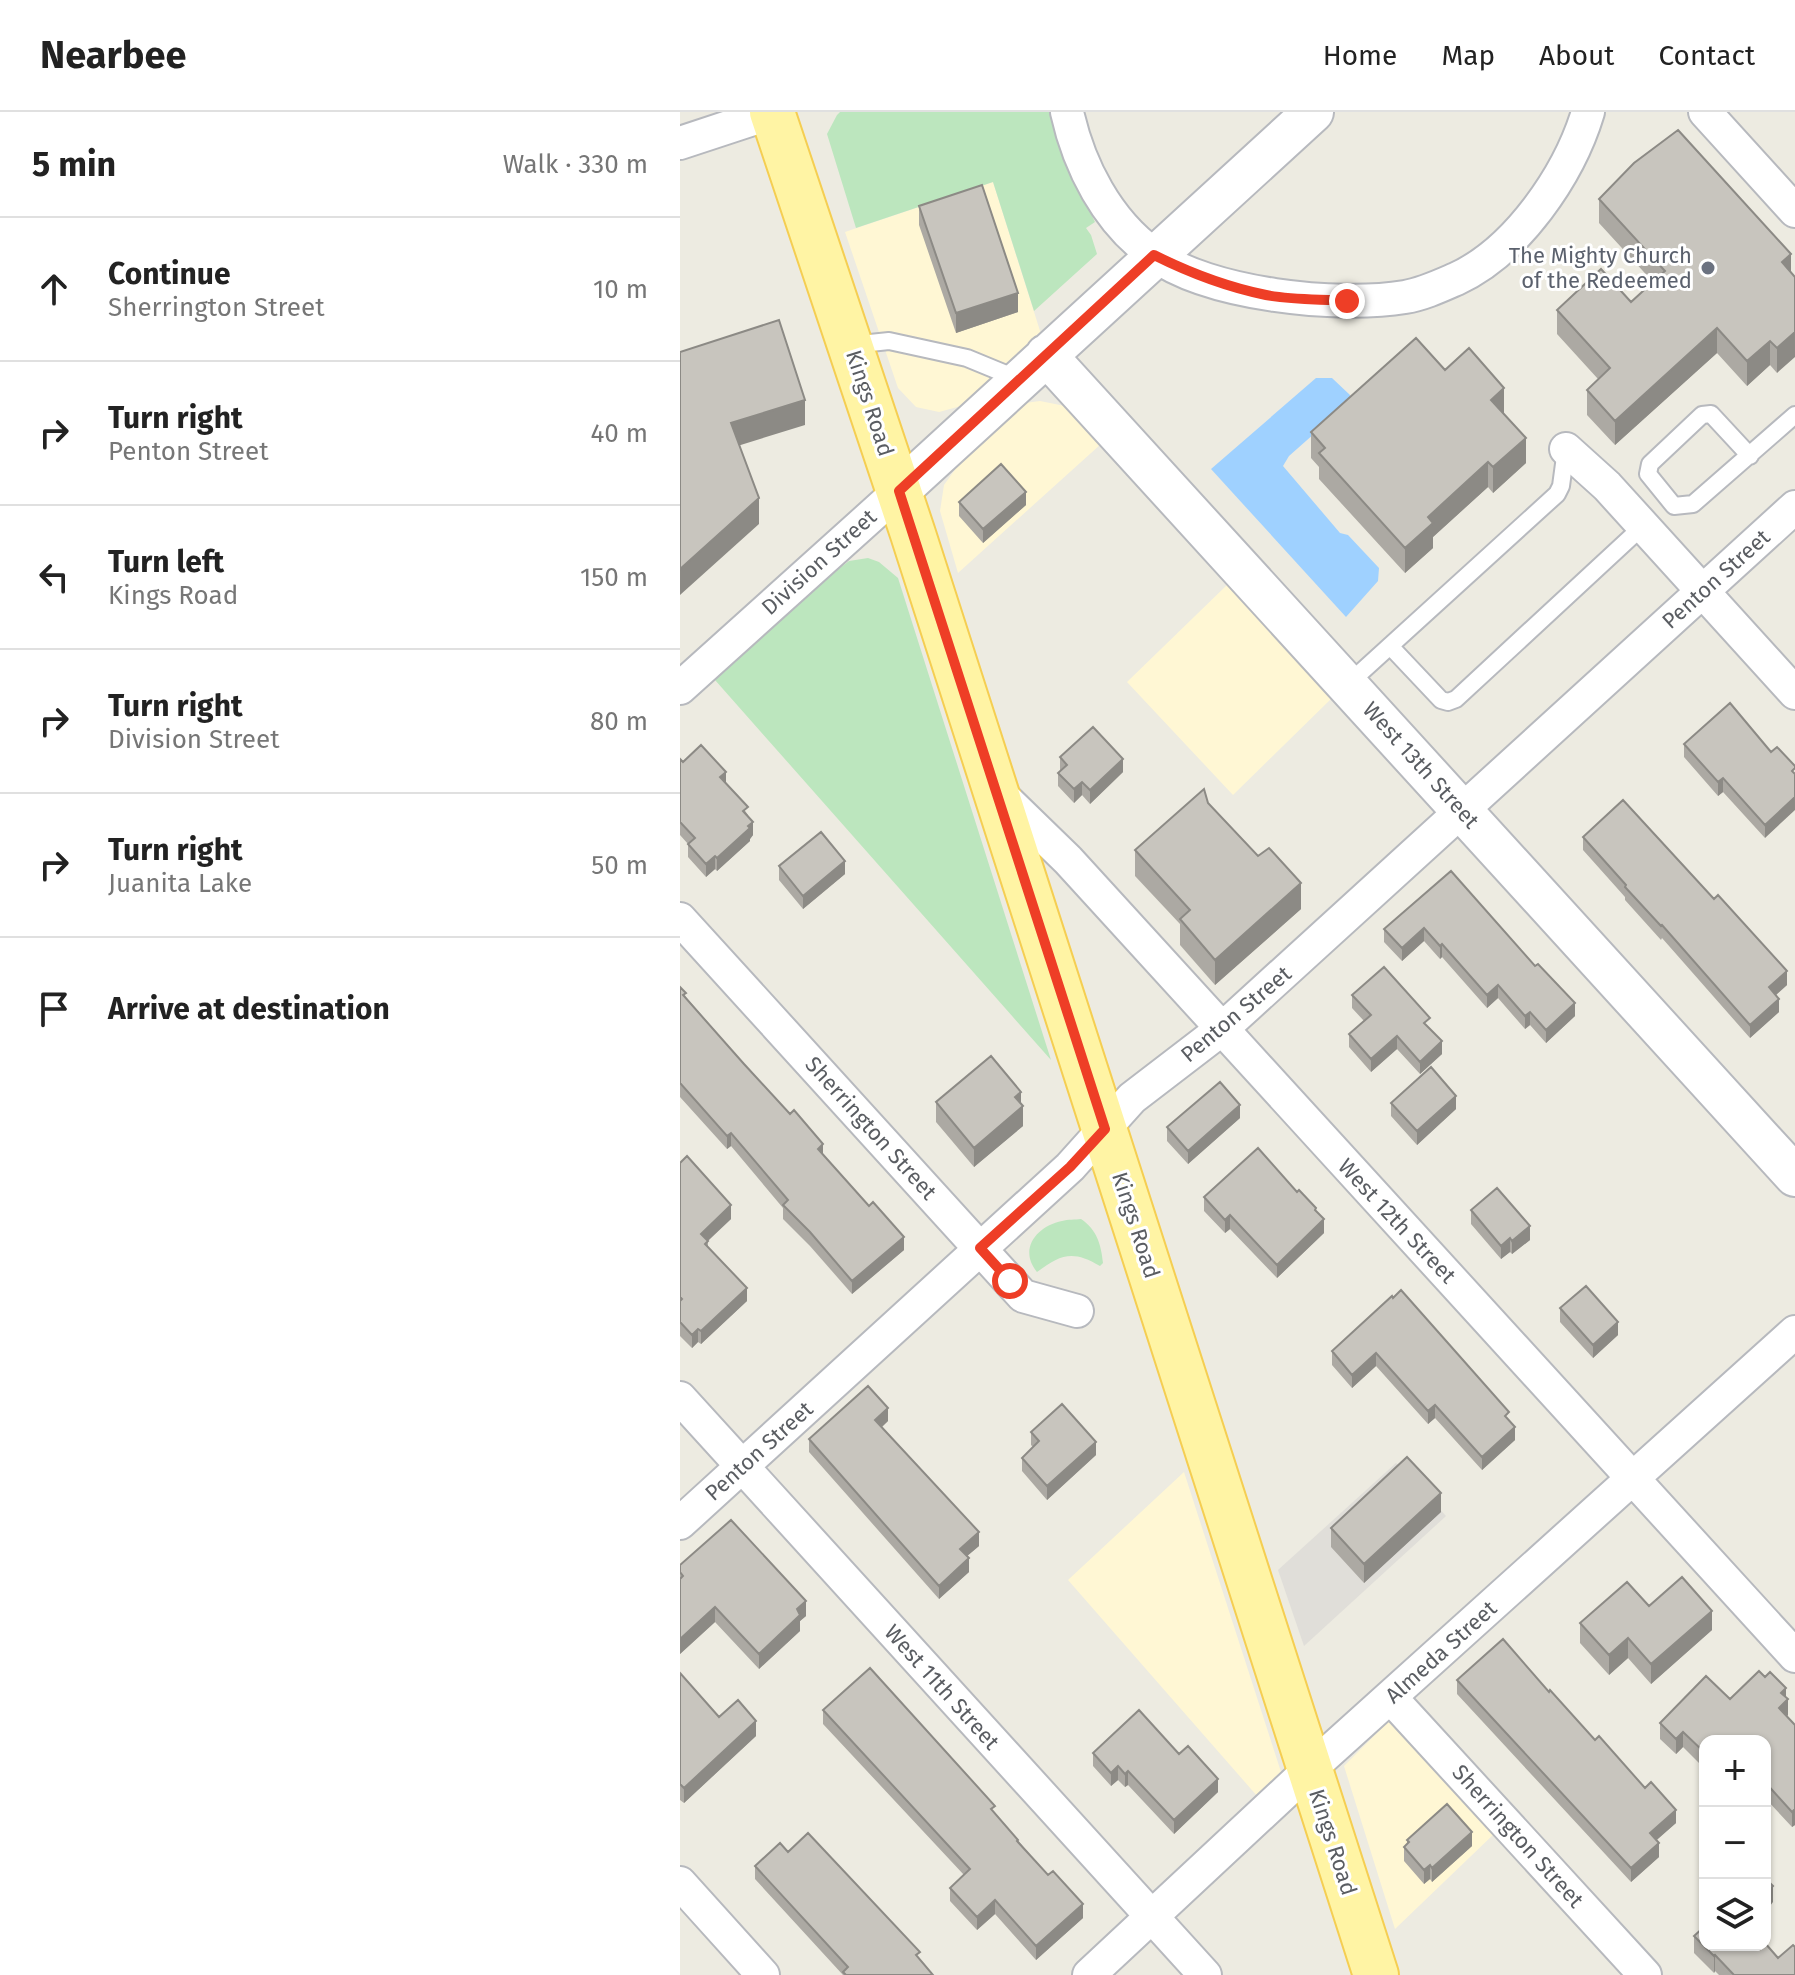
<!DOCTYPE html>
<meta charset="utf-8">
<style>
:root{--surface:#fff;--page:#f6f6f6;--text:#222;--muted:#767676;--line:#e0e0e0}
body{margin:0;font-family:"Fira Sans",sans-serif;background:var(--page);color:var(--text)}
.controls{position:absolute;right:24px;bottom:24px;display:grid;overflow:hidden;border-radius:16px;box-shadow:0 2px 6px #0004}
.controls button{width:72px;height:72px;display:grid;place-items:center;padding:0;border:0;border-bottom:2px solid var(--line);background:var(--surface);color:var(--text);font:40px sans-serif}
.stop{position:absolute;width:24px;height:24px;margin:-18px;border:6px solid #ee3e26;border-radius:50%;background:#fff}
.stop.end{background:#ee3e26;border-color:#fff;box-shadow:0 2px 8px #0008}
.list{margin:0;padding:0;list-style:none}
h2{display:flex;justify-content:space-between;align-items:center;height:104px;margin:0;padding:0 32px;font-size:34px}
h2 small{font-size:26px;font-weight:400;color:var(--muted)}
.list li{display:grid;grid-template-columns:52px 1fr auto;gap:24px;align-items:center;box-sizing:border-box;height:144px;padding:0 32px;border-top:2px solid var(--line)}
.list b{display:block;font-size:30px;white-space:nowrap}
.list p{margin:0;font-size:26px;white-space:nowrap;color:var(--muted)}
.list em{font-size:26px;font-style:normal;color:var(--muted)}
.icon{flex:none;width:44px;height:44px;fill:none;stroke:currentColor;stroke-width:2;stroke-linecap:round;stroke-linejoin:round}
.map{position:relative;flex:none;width:1115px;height:1863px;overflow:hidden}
header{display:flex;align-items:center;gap:48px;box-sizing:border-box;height:112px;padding:0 40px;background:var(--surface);border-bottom:2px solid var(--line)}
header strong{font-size:38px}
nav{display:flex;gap:44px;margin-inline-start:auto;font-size:28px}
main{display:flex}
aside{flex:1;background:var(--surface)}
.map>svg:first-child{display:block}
</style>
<header>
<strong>Nearbee</strong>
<nav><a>Home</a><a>Map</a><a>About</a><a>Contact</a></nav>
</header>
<main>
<aside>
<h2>5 min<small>Walk · 330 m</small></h2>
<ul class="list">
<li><svg class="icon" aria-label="ahead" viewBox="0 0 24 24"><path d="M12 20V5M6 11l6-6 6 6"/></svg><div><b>Continue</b><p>Sherrington Street</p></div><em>10 m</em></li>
<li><svg class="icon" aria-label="right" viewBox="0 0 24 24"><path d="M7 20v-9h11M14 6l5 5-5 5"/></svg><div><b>Turn right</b><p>Penton Street</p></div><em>40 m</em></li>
<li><svg class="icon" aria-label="left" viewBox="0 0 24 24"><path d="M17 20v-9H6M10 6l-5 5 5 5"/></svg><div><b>Turn left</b><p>Kings Road</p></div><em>150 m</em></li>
<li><svg class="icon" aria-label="right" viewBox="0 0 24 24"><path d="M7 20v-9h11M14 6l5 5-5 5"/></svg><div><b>Turn right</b><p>Division Street</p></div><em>80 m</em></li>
<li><svg class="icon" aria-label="right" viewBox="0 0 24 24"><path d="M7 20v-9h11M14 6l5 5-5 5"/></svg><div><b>Turn right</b><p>Juanita Lake</p></div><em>50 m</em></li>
<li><svg class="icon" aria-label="arrive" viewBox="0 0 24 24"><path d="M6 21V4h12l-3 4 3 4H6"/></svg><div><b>Arrive at destination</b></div></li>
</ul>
</aside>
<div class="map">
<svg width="1115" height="1863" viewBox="0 0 1115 1863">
<rect width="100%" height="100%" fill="#edebe1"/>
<path fill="#fff7d4" d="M 313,70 L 361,222 L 281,294 L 259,300 L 236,295 L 218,276 L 165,120 Z
M 360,289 L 385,294 L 421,332 L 278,461 L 260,399 L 264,373 L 279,352 L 345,291 Z
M 548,472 L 652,586 L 553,683 L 447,570 Z
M 504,1360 L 602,1663 L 578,1685 L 388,1468 Z
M 710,1608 L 815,1721 L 715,1817 L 664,1654 Z"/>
<path fill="#e0ded9" d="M 716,1351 L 766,1404 L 624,1534 L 598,1458 Z"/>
<path fill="#bce6be" d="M 160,0 L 370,0 L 383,45 L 415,110 L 406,116 L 411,123 L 417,142 L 354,199 L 313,70 L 176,116 L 147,22 L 157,3 Z
M 188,446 L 199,450 L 218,466 L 371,948 L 35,568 L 136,474 L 169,449 Z
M 401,1107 C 417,1118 421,1132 423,1151 L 420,1154 C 393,1138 381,1142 357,1160 C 338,1137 357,1114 382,1109 C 388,1107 395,1108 401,1107 Z"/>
<path fill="#9fd1ff" d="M 636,266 L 652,266 L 670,283 L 670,290 L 609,344 L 603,354 L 660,421 L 668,423 L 699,456 L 698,469 L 666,505 L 531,357 Z"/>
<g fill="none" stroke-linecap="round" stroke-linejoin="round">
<defs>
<path id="service" d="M 171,233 L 209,229 L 287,246 L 338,267
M 1070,344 L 1031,302 L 1022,303 L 970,352 L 968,362 L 994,394 L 1013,392 L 1115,303
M 710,534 L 761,588 L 768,590 L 776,587 L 963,414
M 668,572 L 877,382 L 881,374 L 886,337"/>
<path id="minor" d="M 387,0 C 399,54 427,109 473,142 C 529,183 658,196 725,185 C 743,182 760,174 776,167 C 837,139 889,63 908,0
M 1025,0 L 1115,99
M 0,31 L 94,0
M 886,337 L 927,374 L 1115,581
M 0,576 L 219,379
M 317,679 L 388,748 L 1115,1544
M 0,807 L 343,1184 L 397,1199
M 0,1286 L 525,1863
M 0,1411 L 390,1055 L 452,986 L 542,917 L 1115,395
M 711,1586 L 965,1863
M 0,1771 L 83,1863
M 409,1863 L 630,1657 L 1115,1220"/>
<path id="tertiary" d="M 366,243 L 1115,1064
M 219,379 L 633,0"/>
<path id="primary" d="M 92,0 L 233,422 L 696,1863"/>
</defs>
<use href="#service" stroke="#b7b9be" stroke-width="20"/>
<use href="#minor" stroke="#b7b9be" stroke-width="36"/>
<use href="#tertiary" stroke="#b7b9be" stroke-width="44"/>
<use href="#primary" stroke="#f5ce52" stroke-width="48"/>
<use href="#service" stroke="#fff" stroke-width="16"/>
<use href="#minor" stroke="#fff" stroke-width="32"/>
<use href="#tertiary" stroke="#fff" stroke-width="40"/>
<use href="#primary" stroke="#fff4a4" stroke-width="44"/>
</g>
<path fill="#aca9a3" d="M 919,87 L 1111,142 L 1097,261 L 1090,253 L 1067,274 L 1037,241 L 935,333 L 907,303 L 907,278 L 918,267 L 877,222 L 877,198 L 951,190 L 973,170 L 919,111 Z
M 239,94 L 338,200 L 276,221 L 239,113 Z
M 824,301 L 823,302 L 846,351 L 813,381 L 808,375 L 753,425 L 753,436 L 725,461 L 639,367 L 639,355 L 631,346 L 631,320 Z
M 279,390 L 346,393 L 303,431 L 279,404 Z
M 1004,632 L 1091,640 L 1085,726 L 1043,680 L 1038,684 L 1004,645 Z
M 380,645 L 443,660 L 410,692 L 402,683 L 394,691 L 378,674 L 378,661 L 380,659 Z
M 0,647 L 3,650 L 46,672 L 68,703 L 73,723 L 70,727 L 70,729 L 37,759 L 35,757 L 26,765 L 8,745 L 8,732 L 0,723 Z
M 528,691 L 621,797 L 535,873 L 500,833 L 500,812 L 455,764 L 455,738 Z
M 903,725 L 1107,873 L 1096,883 L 1099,900 L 1070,926 L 982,826 L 981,828 L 945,788 L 945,785 L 903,738 Z
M 99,754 L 165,762 L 123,797 L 99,768 Z
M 771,759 L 895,904 L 866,931 L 850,913 L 845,917 L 818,886 L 807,896 L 762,845 L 760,847 L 744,829 L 722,849 L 704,830 L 704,817 Z
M 0,875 L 6,885 L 143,1043 L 224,1138 L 172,1182 L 130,1134 L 103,1107 L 103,1096 L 51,1034 L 47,1037 L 0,985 Z
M 672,883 L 750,916 L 762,942 L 740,962 L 717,937 L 691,960 L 669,935 L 669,922 L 684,909 L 672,896 Z
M 256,990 L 341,991 L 343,1014 L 294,1055 L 256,1010 Z
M 711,991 L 776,997 L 737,1033 L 711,1004 Z
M 560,1006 L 508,1052 L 487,1029 L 487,1015 Z
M 0,1051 L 51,1107 L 28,1129 L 28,1135 L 67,1189 L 21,1232 L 18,1230 L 12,1236 L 0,1224 Z
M 617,1080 L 644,1121 L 597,1166 L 550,1117 L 545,1121 L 524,1099 L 524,1085 Z
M 791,1098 L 850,1128 L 832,1142 L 830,1140 L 821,1147 L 791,1112 Z
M 712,1184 L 829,1309 L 835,1328 L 802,1358 L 755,1306 L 748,1312 L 696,1254 L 672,1276 L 652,1253 L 652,1239 Z
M 880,1196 L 938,1223 L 913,1246 L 880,1210 Z
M 208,1309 L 202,1315 L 299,1434 L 287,1444 L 289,1460 L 259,1487 L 129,1340 L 129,1327 Z
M 351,1320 L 416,1343 L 367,1388 L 342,1359 L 342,1346 L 353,1335 L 351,1333 Z
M 761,1400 L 684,1471 L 651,1435 L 651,1416 Z
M 0,1453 L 126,1504 L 120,1509 L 120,1519 L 79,1557 L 35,1510 L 0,1542 Z
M 969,1494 L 1032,1518 L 971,1572 L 948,1546 L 929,1563 L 900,1531 L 900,1511 Z
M 0,1561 L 39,1605 L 76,1624 L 4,1691 L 0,1688 Z
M 777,1568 L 915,1628 L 996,1711 L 976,1728 L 979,1745 L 951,1770 L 777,1582 Z
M 1106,1585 L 1108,1603 L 1107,1604 L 1115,1613 L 1115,1713 L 1112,1715 L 1085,1686 L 1085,1629 L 1025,1629 L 1025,1657 L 1003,1635 L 996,1642 L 980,1627 L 980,1611 L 1050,1587 Z
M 143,1598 L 315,1701 L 403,1806 L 356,1848 L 315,1802 L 297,1818 L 270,1789 L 270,1776 L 284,1763 L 143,1612 Z
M 413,1641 L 499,1642 L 538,1680 L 494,1722 L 448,1673 L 445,1675 L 438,1668 L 431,1674 L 413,1654 Z
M 727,1728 L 792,1734 L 752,1770 L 750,1767 L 744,1772 L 724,1749 L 724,1735 L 727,1732 Z
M 108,1740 L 240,1848 L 253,1863 L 163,1863 L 75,1767 L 75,1754 Z
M 1014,1824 L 1115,1863 L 1039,1863 L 1035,1859 L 1034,1861 L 1014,1841 Z"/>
<path fill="#8c8a85" d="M 1111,142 L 1111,166 L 1102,150 Z
M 338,181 L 338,200 L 276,221 L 276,201 Z
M 1037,216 L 1037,241 L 935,333 L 935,309 Z
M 1115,220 L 1115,245 L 1097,261 L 1097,236 Z
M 1090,229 L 1090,253 L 1067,274 L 1067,249 Z
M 824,276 L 824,301 L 811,313 L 811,288 Z
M 125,288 L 125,313 L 51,336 L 51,311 Z
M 846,326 L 846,351 L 813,381 L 813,355 Z
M 808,350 L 808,375 L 753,425 L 753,436 L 725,461 L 725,436 L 748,405 Z
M 346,380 L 346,393 L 303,431 L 303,417 Z
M 79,386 L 79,412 L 0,483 L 0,457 Z
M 443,647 L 443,660 L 410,692 L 410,678 Z
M 46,660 L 46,673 L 40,665 Z
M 1043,666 L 1043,680 L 1038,684 L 1038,670 Z
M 402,670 L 402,683 L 394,691 L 394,677 Z
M 1115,685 L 1115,698 L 1085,726 L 1085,713 Z
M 73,710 L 73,723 L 70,727 L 70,729 L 37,759 L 37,746 Z
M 35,744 L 35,757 L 26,765 L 26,752 Z
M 165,749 L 165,762 L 123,797 L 123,784 Z
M 621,771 L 621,797 L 535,873 L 535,848 Z
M 744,816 L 744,829 L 722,849 L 722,836 Z
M 762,832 L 762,845 L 760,847 L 760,834 Z
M 1107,859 L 1107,873 L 1089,889 L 1089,875 Z
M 818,873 L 818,886 L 807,896 L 807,883 Z
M 1099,887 L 1099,900 L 1070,926 L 1070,913 Z
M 895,891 L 895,904 L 866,931 L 866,918 Z
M 850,900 L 850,913 L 845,917 L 845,904 Z
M 717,924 L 717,937 L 691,960 L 691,947 Z
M 762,929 L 762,942 L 740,962 L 740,950 Z
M 341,980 L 341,996 L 343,994 L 343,1014 L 294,1055 L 294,1036 L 335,985 Z
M 776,984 L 776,997 L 737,1033 L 737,1019 Z
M 560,993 L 560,1006 L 508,1052 L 508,1039 Z
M 51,1021 L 51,1034 L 47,1037 L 47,1024 Z
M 143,1032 L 143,1045 L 138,1037 Z
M 51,1093 L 51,1107 L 21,1135 L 21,1122 Z
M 550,1103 L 550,1117 L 545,1121 L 545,1108 Z
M 644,1107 L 644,1121 L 597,1166 L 597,1153 Z
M 850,1114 L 850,1128 L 832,1142 L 832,1129 Z
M 224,1125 L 224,1138 L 172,1182 L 172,1169 Z
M 830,1126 L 830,1140 L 821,1147 L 821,1134 Z
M 67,1176 L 67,1189 L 21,1232 L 21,1219 Z
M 938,1210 L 938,1223 L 913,1246 L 913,1233 Z
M 18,1217 L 18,1230 L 12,1236 L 12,1223 Z
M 696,1241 L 696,1254 L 672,1276 L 672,1263 Z
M 755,1293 L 755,1306 L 748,1312 L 748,1299 Z
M 208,1296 L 208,1309 L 195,1321 L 195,1308 Z
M 835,1315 L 835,1328 L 802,1358 L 802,1345 Z
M 416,1330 L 416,1343 L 367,1388 L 367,1374 Z
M 761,1381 L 761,1400 L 684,1471 L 684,1452 Z
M 299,1420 L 299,1434 L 280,1450 L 280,1437 Z
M 289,1446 L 289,1460 L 259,1487 L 259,1474 Z
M 126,1489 L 126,1504 L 120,1509 L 120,1519 L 79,1557 L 79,1542 L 117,1497 Z
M 35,1495 L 35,1510 L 0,1542 L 0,1527 Z
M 1032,1499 L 1032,1518 L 971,1572 L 971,1552 Z
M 948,1526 L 948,1546 L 929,1563 L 929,1543 Z
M 1106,1576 L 1106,1590 L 1108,1587 L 1108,1603 L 1099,1612 L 1101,1581 Z
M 76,1609 L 76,1624 L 4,1691 L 4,1676 Z
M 1003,1620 L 1003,1635 L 996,1642 L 996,1627 Z
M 438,1654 L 438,1668 L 431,1674 L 431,1661 Z
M 448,1659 L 448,1673 L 445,1675 L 445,1662 Z
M 538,1667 L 538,1680 L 494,1722 L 494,1708 Z
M 1115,1697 L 1115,1713 L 1112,1715 L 1112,1700 Z
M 996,1698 L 996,1711 L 970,1734 L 970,1721 Z
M 792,1720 L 792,1734 L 752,1770 L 752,1756 Z
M 979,1731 L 979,1745 L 951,1770 L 951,1756 Z
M 750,1753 L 750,1767 L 744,1772 L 744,1758 Z
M 1093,1774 L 1093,1790 L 1090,1794 L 1090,1804 L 1085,1808 L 1085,1782 Z
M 315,1788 L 315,1802 L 297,1818 L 297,1805 Z
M 403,1792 L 403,1806 L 356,1848 L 356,1834 Z
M 1035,1843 L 1035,1859 L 1034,1861 L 1034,1844 Z"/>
<path fill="#c8c5be" stroke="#8c8a85" stroke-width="2" d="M 998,18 L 1111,142 L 1102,150 L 1115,165 L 1115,220 L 1097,236 L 1090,229 L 1067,249 L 1037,216 L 935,309 L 907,278 L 930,256 L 877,198 L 921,157 L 951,190 L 985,159 L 919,87 L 954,51 Z
M 302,73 L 338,181 L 276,201 L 239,94 Z
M 99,208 L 125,288 L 51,311 L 79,386 L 0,457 L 0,240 Z
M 736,226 L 765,258 L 789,236 L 824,276 L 811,288 L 846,326 L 813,355 L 808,350 L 748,405 L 753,411 L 725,436 L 639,341 L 645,336 L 631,320 Z
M 321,352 L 346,380 L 303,417 L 279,390 Z
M 1050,591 L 1091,640 L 1097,635 L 1115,654 L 1115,656 L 1112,659 L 1115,662 L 1115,685 L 1085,713 L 1043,666 L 1038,670 L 1004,632 Z
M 413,615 L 443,647 L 410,678 L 402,670 L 394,677 L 378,661 L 387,653 L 380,645 Z
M 21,633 L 46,660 L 40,665 L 68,695 L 63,699 L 73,710 L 68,714 L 70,716 L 37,746 L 35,744 L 26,752 L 8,732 L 15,726 L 0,710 L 0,647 L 3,650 Z
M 524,677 L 528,691 L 578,744 L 589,736 L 621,771 L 535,848 L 500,807 L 510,798 L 455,738 Z
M 943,688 L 1034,787 L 1038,783 L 1107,859 L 1089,875 L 1099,887 L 1070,913 L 982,813 L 981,814 L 945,775 L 946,773 L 903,725 Z
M 141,720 L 165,749 L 123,784 L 99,754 Z
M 771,759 L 855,854 L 858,852 L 895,891 L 866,918 L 850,900 L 845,904 L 818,873 L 807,883 L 762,832 L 760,834 L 744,816 L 722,836 L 704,817 Z
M 704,855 L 750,906 L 744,911 L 762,929 L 740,950 L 717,924 L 691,947 L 669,922 L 691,903 L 672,883 Z
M 0,875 L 6,881 L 3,883 L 64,952 L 110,1002 L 114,998 L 143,1032 L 138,1037 L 189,1094 L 193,1090 L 224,1125 L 172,1169 L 130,1120 L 103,1093 L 108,1088 L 51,1021 L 47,1024 L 0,971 Z
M 311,944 L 341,980 L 335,985 L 343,994 L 294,1036 L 256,990 Z
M 751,955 L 776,984 L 737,1019 L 711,991 Z
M 540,970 L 560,993 L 508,1039 L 487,1015 Z
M 578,1036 L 617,1080 L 619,1078 L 636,1096 L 635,1098 L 644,1107 L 597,1153 L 550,1103 L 545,1108 L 524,1085 Z
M 7,1044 L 51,1093 L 21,1122 L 28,1129 L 25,1132 L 67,1176 L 21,1219 L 18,1217 L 12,1223 L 0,1210 L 0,1189 L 2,1187 L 0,1185 L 0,1051 Z
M 817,1076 L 850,1114 L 832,1129 L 830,1126 L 821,1134 L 791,1098 Z
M 906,1174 L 938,1210 L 913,1233 L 880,1196 Z
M 721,1178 L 829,1300 L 825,1304 L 835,1315 L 802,1345 L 755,1293 L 748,1299 L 696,1241 L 672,1263 L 652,1239 L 712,1184 L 713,1186 Z
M 188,1274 L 208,1296 L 195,1308 L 299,1420 L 280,1437 L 289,1446 L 259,1474 L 129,1327 Z
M 382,1292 L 416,1330 L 367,1374 L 342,1346 L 359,1329 L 351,1320 Z
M 727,1345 L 761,1381 L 684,1452 L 651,1416 Z
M 51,1408 L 126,1489 L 117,1497 L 120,1503 L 79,1542 L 35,1495 L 0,1527 L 0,1467 L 3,1464 L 0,1460 L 0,1453 Z
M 1002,1465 L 1032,1499 L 971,1552 L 948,1526 L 929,1543 L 900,1511 L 947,1470 L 969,1494 Z
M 823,1527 L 869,1580 L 870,1578 L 915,1628 L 919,1624 L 965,1676 L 971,1670 L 996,1698 L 970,1721 L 979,1731 L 951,1756 L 777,1568 Z
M 190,1556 L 315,1694 L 311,1697 L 338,1728 L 337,1729 L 368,1763 L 373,1759 L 403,1792 L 356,1834 L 315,1788 L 297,1805 L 270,1776 L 290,1757 L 143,1598 Z
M 1079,1559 L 1085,1565 L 1090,1560 L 1106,1576 L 1101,1581 L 1108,1587 L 1099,1596 L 1115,1613 L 1115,1697 L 1112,1700 L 1085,1670 L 1085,1629 L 1025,1629 L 1025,1641 L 1003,1620 L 996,1627 L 980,1611 L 1026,1564 L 1050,1587 Z
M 0,1561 L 39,1605 L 58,1588 L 76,1609 L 4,1676 L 0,1672 Z
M 459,1598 L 499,1642 L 508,1634 L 538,1667 L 494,1708 L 448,1659 L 445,1662 L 438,1654 L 431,1661 L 413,1641 Z
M 767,1692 L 792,1720 L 752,1756 L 750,1753 L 744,1758 L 724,1735 L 729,1730 L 727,1728 Z
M 128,1721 L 240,1840 L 236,1843 L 253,1863 L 166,1863 L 163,1860 L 168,1855 L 75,1754 L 100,1731 L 108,1740 Z
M 1085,1766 L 1093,1774 L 1085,1782 Z
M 1085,1783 L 1090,1788 L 1085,1792 Z
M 1025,1814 L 1025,1833 L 1085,1833 L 1085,1831 L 1098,1846 L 1113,1833 L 1115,1835 L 1115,1863 L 1054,1863 L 1035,1843 L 1034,1844 L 1014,1824 Z"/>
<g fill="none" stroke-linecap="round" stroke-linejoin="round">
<path stroke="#ee3e26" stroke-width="10" d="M 330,1169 L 300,1136 L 390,1055 L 425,1017 L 219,379 L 474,143 C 510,161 547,175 586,183 C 612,188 640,187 667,189"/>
</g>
<circle fill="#6b7280" stroke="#fff" stroke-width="3" cx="1028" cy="156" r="8"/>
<g text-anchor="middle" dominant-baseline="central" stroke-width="6" stroke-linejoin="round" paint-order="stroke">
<g font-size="22" fill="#5b616d" stroke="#fff" text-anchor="end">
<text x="1012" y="143">The Mighty Church<tspan x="1012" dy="25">of the Redeemed</tspan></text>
</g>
<g font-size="22" fill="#5a5d62" stroke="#fff">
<text transform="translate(190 291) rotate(72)">Kings Road</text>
<text transform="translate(139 450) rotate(-42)">Division Street</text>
<text transform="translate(1036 467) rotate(-42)">Penton Street</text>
<text transform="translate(741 653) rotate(48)">West 13th Street</text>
<text transform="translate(556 902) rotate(-40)">Penton Street</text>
<text transform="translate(191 1016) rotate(48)">Sherrington Street</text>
<text transform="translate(717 1109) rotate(47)">West 12th Street</text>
<text transform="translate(456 1113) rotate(72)">Kings Road</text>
<text transform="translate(79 1339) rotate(-42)">Penton Street</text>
<text transform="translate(761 1540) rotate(-42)">Almeda Street</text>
<text transform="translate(262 1575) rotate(48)">West 11th Street</text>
<text transform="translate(838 1724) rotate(48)">Sherrington Street</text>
<text transform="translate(653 1730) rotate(72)">Kings Road</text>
</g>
</g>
</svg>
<div class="controls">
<button>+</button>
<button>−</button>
<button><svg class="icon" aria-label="layers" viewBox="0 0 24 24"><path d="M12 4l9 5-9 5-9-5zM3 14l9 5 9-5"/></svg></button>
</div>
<div class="stop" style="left:330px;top:1169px"></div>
<div class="stop end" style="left:667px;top:189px"></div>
</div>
</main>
